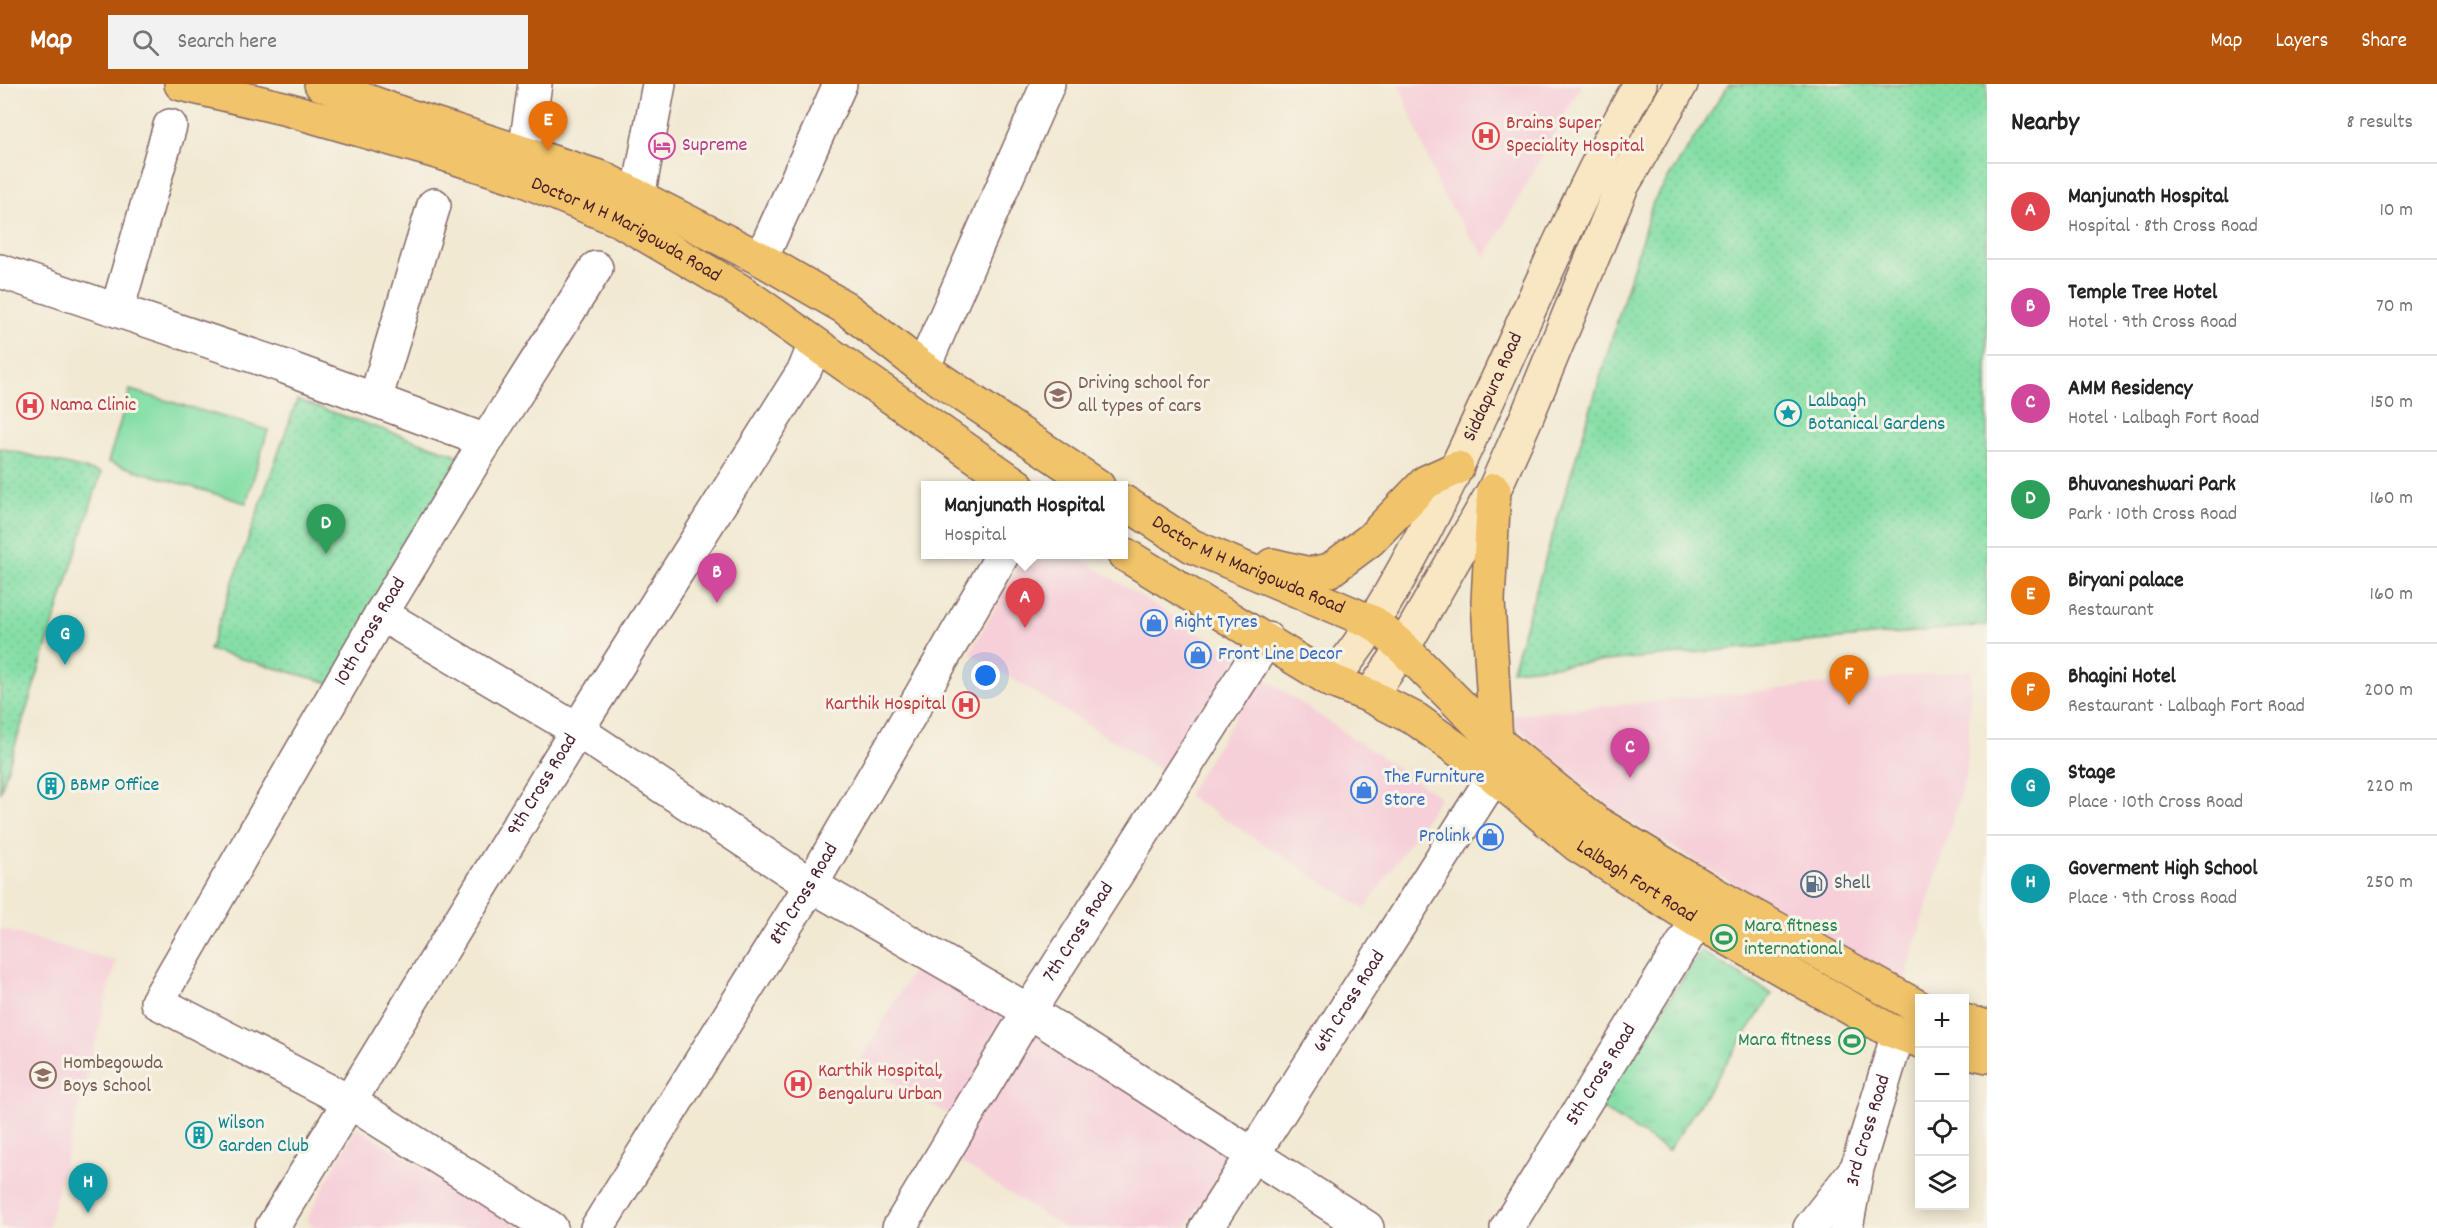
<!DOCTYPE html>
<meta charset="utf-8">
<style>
:root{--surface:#fff;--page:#f2f2f2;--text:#222;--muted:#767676;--line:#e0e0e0;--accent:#b45309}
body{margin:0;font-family:Dekko,sans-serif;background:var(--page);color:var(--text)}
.controls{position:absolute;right:18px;bottom:18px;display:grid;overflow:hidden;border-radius:0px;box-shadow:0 3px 15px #0003}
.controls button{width:54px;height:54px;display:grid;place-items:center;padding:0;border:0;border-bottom:2px solid var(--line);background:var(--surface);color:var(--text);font:30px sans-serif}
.you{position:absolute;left:986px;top:592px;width:21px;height:21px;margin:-15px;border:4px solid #fff;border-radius:50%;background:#1a73e8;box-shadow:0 0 0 9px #1a73e833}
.badge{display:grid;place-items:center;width:39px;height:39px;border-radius:50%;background:var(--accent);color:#fff;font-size:20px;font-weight:700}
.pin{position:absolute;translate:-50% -50px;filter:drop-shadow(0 2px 3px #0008)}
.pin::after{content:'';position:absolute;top:32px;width:21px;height:18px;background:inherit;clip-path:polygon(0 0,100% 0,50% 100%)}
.popup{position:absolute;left:921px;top:397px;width:207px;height:78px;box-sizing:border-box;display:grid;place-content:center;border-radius:0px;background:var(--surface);filter:drop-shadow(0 2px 4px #0005);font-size:20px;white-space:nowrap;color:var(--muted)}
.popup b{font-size:22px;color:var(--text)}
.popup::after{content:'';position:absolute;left:50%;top:100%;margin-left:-12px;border:12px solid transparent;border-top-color:var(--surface)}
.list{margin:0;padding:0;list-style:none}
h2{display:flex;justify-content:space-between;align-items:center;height:78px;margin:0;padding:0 24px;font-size:26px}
h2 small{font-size:20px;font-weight:400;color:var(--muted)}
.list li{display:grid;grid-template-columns:39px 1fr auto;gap:18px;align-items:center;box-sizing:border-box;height:96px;padding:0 24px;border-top:2px solid var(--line)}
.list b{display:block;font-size:22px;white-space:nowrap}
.list p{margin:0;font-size:20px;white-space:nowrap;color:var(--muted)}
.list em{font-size:20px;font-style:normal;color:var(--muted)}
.icon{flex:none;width:33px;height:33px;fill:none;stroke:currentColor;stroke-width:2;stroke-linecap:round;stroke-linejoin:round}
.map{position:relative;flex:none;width:1987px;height:1144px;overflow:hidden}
header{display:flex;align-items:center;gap:36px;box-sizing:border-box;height:84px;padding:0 30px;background:var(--accent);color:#fff}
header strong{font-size:28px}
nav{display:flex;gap:33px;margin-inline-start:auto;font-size:21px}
.search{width:420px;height:54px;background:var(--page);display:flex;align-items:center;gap:15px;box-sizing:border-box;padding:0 21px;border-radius:0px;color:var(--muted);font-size:22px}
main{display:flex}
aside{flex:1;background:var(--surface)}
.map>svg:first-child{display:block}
</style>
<header>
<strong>Map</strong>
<div class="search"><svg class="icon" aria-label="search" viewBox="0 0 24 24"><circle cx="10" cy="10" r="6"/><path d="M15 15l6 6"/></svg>Search here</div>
<nav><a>Map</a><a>Layers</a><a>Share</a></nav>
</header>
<main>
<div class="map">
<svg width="1987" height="1144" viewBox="0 0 1987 1144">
<defs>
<pattern id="grass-tufts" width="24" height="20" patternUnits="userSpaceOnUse" patternTransform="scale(1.5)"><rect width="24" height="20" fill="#85dfa5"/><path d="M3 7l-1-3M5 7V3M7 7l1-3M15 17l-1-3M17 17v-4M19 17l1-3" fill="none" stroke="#74bf8e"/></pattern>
<pattern id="park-dots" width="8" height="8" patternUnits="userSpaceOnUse" patternTransform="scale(1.5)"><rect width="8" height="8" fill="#85dfa5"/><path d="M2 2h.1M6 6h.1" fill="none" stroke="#74bf8e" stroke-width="1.8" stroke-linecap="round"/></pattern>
</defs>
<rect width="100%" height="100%" fill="#f7f3e8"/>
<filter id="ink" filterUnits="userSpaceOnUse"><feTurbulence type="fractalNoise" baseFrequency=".0167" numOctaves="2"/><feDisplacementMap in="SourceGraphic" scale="12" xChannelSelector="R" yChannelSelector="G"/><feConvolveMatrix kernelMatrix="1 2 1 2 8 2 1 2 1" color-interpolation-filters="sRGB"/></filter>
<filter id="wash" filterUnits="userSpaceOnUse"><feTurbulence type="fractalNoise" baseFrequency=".008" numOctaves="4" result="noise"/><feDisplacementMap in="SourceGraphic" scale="24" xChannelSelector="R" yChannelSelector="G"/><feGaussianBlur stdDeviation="1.35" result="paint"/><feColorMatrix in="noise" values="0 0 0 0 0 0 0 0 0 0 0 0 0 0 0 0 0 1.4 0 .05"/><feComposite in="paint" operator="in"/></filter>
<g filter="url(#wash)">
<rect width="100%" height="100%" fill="#f1e9d2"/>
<path fill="#f6cfd8" d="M 1399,0 L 1582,0 L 1486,173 L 1469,151 L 1439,104 Z
M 1073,470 L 1238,573 L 1163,687 L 970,569 L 1025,471 Z
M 1971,586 L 1967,687 L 1903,904 L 1609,724 L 1505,632 Z
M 1261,592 L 1440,713 L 1365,825 L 1187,711 Z
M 0,845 L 116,877 L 48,1144 L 0,1144 Z
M 919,876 L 1015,932 L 954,1034 L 859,978 Z
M 1032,947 L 1231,1073 L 1186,1144 L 1064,1144 L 952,1073 Z
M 356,1043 L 522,1144 L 318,1144 L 306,1137 Z"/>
<path fill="url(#grass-tufts)" stroke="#687f68" stroke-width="1.5" d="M 1701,867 L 1772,910 L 1668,1067 L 1598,1022 Z"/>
<path fill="url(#park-dots)" stroke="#687f68" stroke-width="1.5" d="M 1729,0 L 1987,0 L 1987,541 L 1512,586 L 1653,118 Z
M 297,316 L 463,373 L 334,600 L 209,566 Z
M 0,364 L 101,389 L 0,709 Z"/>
<path fill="#85dfa5" stroke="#687f68" stroke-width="1.5" d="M 130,306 L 268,346 L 246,419 L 108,378 Z"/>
</g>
<g filter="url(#ink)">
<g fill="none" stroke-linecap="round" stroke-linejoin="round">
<defs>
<g id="street">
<path d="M 525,68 L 535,0"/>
<path d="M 638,113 L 659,0"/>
<path d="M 761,175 L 840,0"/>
<path d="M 0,187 L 280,281 L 486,357"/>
<path d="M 117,226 L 170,42"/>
<path d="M 923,284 L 1048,0"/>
<path d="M 375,316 L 434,121"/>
<path d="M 381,530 L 577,646 L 811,801 L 1029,927 L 1367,1144"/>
<path id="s1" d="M 272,1144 L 577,646 L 805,285 L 815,260"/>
<path id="s2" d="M 551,1144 L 350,1018 L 157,918 L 381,530 L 486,357 L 596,184"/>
<path id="s3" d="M 597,1144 L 811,801 L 1003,470"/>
<path id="s4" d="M 899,1144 L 1029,927 L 1267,555"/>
<path id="s5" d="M 1206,1144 L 1494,692"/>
<path id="s6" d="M 1507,1144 L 1697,837"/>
<path d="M 1810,1144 L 1854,1088"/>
<path id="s7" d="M 1846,1144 L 1857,1084 L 1898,950"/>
</g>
<g id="secondary">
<path id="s8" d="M 1332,597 C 1346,577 1362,558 1374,537 C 1478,366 1542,174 1640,0"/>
<path d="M 1370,612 L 1403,564 L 1494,406 L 1528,330 L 1622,102 L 1681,0"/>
</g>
<g id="primary">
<path id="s9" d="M 181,0 L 287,25 L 447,71 L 519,94 L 621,137 L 739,206 L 1018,402"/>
<path d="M 321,0 L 403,30 L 602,94 L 761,175 L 844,223 L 923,284 L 1098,402"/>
<path d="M 1494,406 L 1488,517 L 1496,657"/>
<path id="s10" d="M 1124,418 L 1192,462 L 1374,539 L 1403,564 L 1496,657 L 1597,739 L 1716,811 L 1920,924"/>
<path id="s11" d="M 1124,470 L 1332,597 L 1370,612 L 1417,636 L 1494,692 L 1577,761 L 1697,837 L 1889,946 L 1920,957"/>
<path d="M 1272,481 L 1310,490 L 1330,486 L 1370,456 L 1426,398 L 1457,384"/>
<path d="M 1964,937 L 1987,943"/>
<path d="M 1964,967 L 1987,972"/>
</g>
</defs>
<use href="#street" stroke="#846665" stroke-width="36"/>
<use href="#secondary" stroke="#846665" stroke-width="36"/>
<use href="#primary" stroke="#846665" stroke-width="36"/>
<use href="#street" stroke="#fff" stroke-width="33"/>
<use href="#secondary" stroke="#f9e7c3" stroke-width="33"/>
<use href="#primary" stroke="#f1c36a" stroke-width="33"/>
</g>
</g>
<defs>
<symbol id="hospital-ring" viewBox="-11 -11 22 22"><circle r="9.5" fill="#f7f3e8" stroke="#e0444e" stroke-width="1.5"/><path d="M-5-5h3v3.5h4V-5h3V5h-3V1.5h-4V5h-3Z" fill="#e0444e"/></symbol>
<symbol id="hotel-ring" viewBox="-11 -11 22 22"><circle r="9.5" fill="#f7f3e8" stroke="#d1479c" stroke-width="1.5"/><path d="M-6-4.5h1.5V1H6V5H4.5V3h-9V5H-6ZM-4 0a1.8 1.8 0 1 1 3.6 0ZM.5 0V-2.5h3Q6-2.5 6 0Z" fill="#d1479c"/></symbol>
<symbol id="school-ring" viewBox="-11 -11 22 22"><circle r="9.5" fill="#f7f3e8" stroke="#8d6e63" stroke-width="1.5"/><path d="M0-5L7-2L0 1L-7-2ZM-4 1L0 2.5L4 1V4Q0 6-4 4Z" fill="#8d6e63"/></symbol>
<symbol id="sight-ring" viewBox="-11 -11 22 22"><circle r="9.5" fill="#f7f3e8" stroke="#0f9aa8" stroke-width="1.5"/><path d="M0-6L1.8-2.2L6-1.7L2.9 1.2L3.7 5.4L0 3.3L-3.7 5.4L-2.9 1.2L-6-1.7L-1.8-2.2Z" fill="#0f9aa8"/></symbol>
<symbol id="shop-ring" viewBox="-11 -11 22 22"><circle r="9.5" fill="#f7f3e8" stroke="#3f7fe0" stroke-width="1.5"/><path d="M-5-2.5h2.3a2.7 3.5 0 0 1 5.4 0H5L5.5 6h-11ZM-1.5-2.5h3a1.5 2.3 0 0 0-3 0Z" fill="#3f7fe0"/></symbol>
<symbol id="building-ring" viewBox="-11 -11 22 22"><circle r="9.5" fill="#f7f3e8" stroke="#0f9aa8" stroke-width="1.5"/><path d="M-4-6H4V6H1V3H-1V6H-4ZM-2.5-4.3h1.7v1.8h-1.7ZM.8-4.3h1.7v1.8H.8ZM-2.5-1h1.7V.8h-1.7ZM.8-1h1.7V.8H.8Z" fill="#0f9aa8"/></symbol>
<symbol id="fuel-ring" viewBox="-11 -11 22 22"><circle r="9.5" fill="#f7f3e8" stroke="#5c6f8a" stroke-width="1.5"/><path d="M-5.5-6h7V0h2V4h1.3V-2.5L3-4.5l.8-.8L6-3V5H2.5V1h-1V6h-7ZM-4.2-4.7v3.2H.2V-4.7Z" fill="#5c6f8a"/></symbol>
<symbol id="stadium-ring" viewBox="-11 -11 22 22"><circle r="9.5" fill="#f7f3e8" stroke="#2e9e5b" stroke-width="1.5"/><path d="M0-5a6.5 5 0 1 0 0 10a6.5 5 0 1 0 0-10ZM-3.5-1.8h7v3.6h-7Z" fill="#2e9e5b"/></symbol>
</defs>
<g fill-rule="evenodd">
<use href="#hospital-ring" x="1471" y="37" width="30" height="30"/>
<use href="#hotel-ring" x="647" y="47" width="30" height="30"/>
<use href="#school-ring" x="1043" y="296" width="30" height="30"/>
<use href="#hospital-ring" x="15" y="307" width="30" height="30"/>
<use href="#sight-ring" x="1773" y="314" width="30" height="30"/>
<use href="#shop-ring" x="1139" y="524" width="30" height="30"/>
<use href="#shop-ring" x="1183" y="556" width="30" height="30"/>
<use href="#hospital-ring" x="951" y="606" width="30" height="30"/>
<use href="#building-ring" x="36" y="687" width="30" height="30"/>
<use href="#shop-ring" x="1349" y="691" width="30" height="30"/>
<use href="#shop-ring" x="1475" y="738" width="30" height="30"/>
<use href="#fuel-ring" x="1799" y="785" width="30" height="30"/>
<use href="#stadium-ring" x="1709" y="839" width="30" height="30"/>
<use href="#stadium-ring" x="1837" y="942" width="30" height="30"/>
<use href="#school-ring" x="28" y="976" width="30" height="30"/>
<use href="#hospital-ring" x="783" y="985" width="30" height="30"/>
<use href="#building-ring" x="184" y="1036" width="30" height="30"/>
</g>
<g text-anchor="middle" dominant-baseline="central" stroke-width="6" stroke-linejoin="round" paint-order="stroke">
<g font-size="20" fill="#be3a42" stroke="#f7f3e8" text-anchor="start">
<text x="1506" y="40">Brains Super<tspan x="1506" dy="23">Speciality Hospital</tspan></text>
<text x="50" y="322">Nama Clinic</text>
<text x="946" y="621" text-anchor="end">Karthik Hospital</text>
<text x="818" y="988">Karthik Hospital,<tspan x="818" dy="23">Bengaluru Urban</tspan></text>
</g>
<g font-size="20" fill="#b23c85" stroke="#f7f3e8" text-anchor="start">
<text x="682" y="62">Supreme</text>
</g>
<g font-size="20" fill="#4a1f2b" stroke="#f7f3e8">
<text stroke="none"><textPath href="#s9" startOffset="470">Doctor M H Marigowda Road</textPath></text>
<text stroke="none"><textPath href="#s8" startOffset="336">Siddapura Road</textPath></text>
<text stroke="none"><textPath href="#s10" startOffset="140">Doctor M H Marigowda Road</textPath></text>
<text stroke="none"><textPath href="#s2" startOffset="882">10th Cross Road</textPath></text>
<text stroke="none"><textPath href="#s1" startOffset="519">9th Cross Road</textPath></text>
<text stroke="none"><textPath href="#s11" startOffset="610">Lalbagh Fort Road</textPath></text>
<text stroke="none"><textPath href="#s3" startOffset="393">8th Cross Road</textPath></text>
<text stroke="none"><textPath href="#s4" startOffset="346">7th Cross Road</textPath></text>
<text stroke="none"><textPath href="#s5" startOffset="268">6th Cross Road</textPath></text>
<text stroke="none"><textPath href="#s6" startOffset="180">5th Cross Road</textPath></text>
<text stroke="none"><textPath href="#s7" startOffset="100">3rd Cross Road</textPath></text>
</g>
<g font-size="20" fill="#785e54" stroke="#f7f3e8" text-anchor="start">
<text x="1078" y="300">Driving school for<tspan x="1078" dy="23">all types of cars</tspan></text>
<text x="63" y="980">Hombegowda<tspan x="63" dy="23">Boys School</tspan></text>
</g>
<g font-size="20" fill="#0d838f" stroke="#f7f3e8" text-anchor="start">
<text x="1808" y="318">Lalbagh<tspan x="1808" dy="23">Botanical Gardens</tspan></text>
<text x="70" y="702">BBMP Office</text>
<text x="218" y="1040">Wilson<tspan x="218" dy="23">Garden Club</tspan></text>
</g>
<g font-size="20" fill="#366cbe" stroke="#f7f3e8" text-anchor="start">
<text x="1174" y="539">Right Tyres</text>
<text x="1218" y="571">Front Line Decor</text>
<text x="1384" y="694">The Furniture<tspan x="1384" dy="23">Store</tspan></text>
<text x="1470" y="753" text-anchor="end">Prolink</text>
</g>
<g font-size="20" fill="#4e5e75" stroke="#f7f3e8" text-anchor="start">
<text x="1834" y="800">Shell</text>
</g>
<g font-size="20" fill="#27864d" stroke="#f7f3e8" text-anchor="start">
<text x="1744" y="843">Mara fitness<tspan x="1744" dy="23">international</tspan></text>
<text x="1832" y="957" text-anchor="end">Mara fitness</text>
</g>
</g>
</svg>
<div class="controls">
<button>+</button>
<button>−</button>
<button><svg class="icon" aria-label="locate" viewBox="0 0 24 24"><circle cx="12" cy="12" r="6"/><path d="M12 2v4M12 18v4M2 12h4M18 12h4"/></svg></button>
<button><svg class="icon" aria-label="layers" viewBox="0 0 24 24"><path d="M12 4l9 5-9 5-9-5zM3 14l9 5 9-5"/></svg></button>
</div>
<div class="you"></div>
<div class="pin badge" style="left:1025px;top:544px;background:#e0444e">A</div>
<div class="popup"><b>Manjunath Hospital</b>Hospital</div>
<div class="pin badge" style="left:717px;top:519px;background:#d1479c">B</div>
<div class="pin badge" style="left:1630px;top:694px;background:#d1479c">C</div>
<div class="pin badge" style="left:326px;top:470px;background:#2e9e5b">D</div>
<div class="pin badge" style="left:548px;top:67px;background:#e8710a">E</div>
<div class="pin badge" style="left:1849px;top:621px;background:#e8710a">F</div>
<div class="pin badge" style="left:65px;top:581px;background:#0f9aa8">G</div>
<div class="pin badge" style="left:88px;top:1129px;background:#0f9aa8">H</div>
</div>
<aside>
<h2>Nearby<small>8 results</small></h2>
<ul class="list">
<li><span class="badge" style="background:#e0444e">A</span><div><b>Manjunath Hospital</b><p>Hospital · 8th Cross Road</p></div><em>10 m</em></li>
<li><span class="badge" style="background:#d1479c">B</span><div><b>Temple Tree Hotel</b><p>Hotel · 9th Cross Road</p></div><em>70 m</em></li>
<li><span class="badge" style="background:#d1479c">C</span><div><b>AMM Residency</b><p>Hotel · Lalbagh Fort Road</p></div><em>150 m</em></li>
<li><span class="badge" style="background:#2e9e5b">D</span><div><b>Bhuvaneshwari Park</b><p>Park · 10th Cross Road</p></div><em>160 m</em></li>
<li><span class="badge" style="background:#e8710a">E</span><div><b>Biryani palace</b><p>Restaurant</p></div><em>160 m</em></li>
<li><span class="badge" style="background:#e8710a">F</span><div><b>Bhagini Hotel</b><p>Restaurant · Lalbagh Fort Road</p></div><em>200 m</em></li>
<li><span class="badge" style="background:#0f9aa8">G</span><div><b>Stage</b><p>Place · 10th Cross Road</p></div><em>220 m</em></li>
<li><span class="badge" style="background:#0f9aa8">H</span><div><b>Goverment High School</b><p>Place · 9th Cross Road</p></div><em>250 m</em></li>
</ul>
</aside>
</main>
